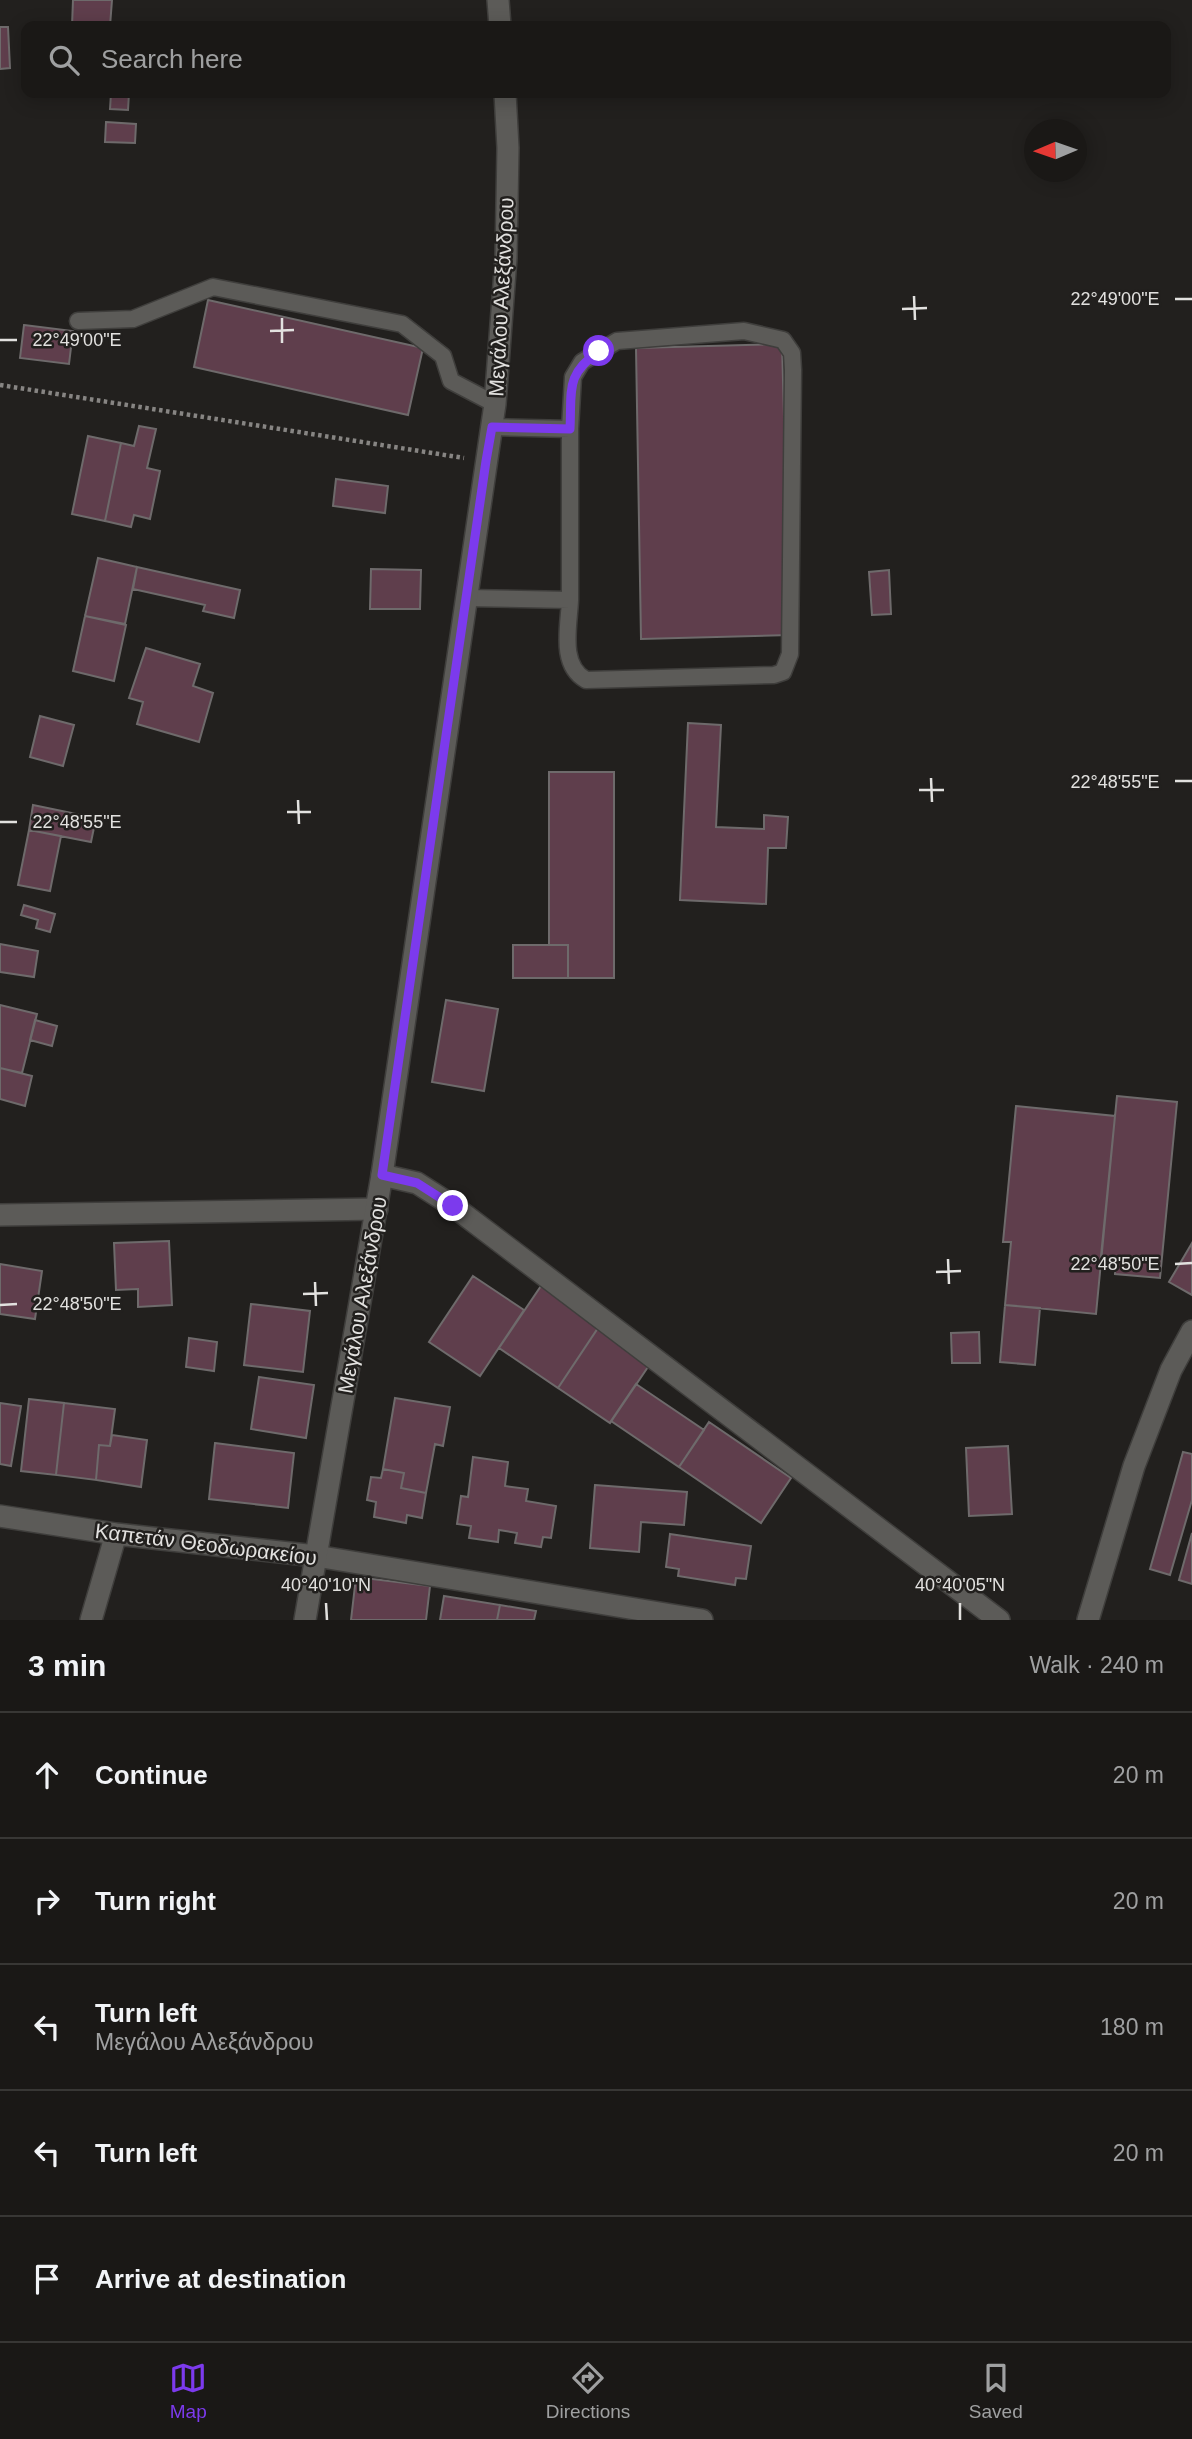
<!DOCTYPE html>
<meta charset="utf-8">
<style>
:root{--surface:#1a1816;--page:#23211f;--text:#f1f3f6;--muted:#9fa0a1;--line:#383735;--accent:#7c3aed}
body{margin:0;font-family:Arial,sans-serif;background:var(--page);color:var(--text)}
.compass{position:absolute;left:1024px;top:119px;width:63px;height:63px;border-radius:50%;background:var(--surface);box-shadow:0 4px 18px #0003;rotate:268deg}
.stop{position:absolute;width:21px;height:21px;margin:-16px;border:5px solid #7c3aed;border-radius:50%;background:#fff}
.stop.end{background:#7c3aed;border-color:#fff;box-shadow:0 2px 7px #0008}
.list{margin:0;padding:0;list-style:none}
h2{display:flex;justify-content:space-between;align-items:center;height:91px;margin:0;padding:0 28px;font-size:30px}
h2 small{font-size:23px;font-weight:400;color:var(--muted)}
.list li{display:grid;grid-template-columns:46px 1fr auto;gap:21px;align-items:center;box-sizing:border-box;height:126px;padding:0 28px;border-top:2px solid var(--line)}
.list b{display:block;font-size:26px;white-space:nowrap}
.list p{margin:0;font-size:23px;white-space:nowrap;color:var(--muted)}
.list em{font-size:23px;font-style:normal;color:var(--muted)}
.icon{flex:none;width:38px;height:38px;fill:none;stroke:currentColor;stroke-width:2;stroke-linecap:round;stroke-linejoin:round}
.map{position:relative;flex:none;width:1192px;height:1620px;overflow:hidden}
.search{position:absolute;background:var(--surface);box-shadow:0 4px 18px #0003;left:21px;right:21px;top:21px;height:77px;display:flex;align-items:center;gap:18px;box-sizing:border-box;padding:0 24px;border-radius:14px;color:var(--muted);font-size:26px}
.sheet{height:721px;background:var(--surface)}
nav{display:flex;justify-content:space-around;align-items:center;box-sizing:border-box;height:98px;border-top:2px solid var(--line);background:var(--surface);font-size:19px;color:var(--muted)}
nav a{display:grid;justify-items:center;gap:4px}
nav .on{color:var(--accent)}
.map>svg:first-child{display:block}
</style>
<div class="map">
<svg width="1192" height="1620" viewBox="0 0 1192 1620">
<rect width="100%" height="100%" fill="#22201e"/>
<path fill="#5f3e4c" stroke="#6e6a6b" stroke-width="2" d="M 73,0 L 112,0 L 110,26 L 72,26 Z
M 0,27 L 8,27 L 10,68 L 0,69 Z
M 111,93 L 129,93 L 128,110 L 110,109 Z
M 106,122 L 136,124 L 135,143 L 105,142 Z
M 208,300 L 423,348 L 408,415 L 194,367 Z
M 24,325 L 73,331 L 69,364 L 20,358 Z
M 782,344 L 790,635 L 641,639 L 636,348 Z
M 139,426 L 156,429 L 147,468 L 160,471 L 150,519 L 134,515 L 131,527 L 105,521 L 121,443 L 134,446 Z
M 88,436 L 121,443 L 105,521 L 72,514 Z
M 336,479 L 388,486 L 385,513 L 333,506 Z
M 98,558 L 137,567 L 125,624 L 85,616 Z
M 137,567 L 240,590 L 234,618 L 203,611 L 205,605 L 133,589 Z
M 371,569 L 421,570 L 420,609 L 370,609 Z
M 889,570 L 891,614 L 872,615 L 869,572 Z
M 85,616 L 126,625 L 114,681 L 73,671 Z
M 146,648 L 200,664 L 193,686 L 213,693 L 199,742 L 137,724 L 143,702 L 129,698 Z
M 40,716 L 74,725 L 63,766 L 30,757 Z
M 688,723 L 721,725 L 716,827 L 764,829 L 764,815 L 788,817 L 786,848 L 768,848 L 766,904 L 680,900 Z
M 549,772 L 614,772 L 614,978 L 568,978 L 568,945 L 549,945 Z
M 33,805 L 96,818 L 91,842 L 29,830 Z
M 29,830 L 61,836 L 50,891 L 18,885 Z
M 24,905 L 55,914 L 50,932 L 36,928 L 38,920 L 21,915 Z
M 0,944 L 38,951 L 34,977 L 0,972 Z
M 513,945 L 568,945 L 568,978 L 513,978 Z
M 446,1000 L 498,1009 L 484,1091 L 432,1082 Z
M 0,1005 L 37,1014 L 22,1073 L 0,1068 Z
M 35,1020 L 57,1026 L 52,1046 L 30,1040 Z
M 0,1068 L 32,1076 L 25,1106 L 0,1099 Z
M 1117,1096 L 1177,1102 L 1160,1278 L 1115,1274 L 1115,1268 L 1100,1266 Z
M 1016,1106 L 1115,1116 L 1096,1314 L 1005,1305 L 1011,1242 L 1003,1242 Z
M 169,1241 L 172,1305 L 138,1307 L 138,1289 L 116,1290 L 114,1243 Z
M 1192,1243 L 1192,1295 L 1169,1282 Z
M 0,1264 L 42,1271 L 35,1319 L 0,1314 Z
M 473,1276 L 524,1310 L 480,1376 L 429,1342 Z
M 541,1286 L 600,1325 L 558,1388 L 499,1348 Z
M 251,1304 L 310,1311 L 303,1372 L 244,1365 Z
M 1005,1305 L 1040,1308 L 1035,1365 L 1000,1362 Z
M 600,1325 L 652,1361 L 610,1423 L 558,1388 Z
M 979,1332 L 980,1363 L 952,1363 L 951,1333 Z
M 189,1338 L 217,1342 L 214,1371 L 186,1367 Z
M 259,1377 L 314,1385 L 306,1438 L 251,1429 Z
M 636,1384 L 704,1430 L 679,1467 L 611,1421 Z
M 395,1398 L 450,1407 L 443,1446 L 435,1444 L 426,1493 L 401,1488 L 404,1473 L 383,1469 Z
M 29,1399 L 64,1403 L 56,1475 L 21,1471 Z
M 0,1403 L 21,1406 L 11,1466 L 0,1464 Z
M 64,1403 L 115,1409 L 110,1446 L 99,1445 L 96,1480 L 56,1475 Z
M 709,1422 L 791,1478 L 761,1523 L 679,1467 Z
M 112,1435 L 147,1440 L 141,1487 L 96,1480 L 99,1445 L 110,1446 Z
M 215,1443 L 294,1453 L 288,1508 L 209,1499 Z
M 1008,1446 L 1012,1514 L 969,1516 L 966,1448 Z
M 1183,1452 L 1192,1454 L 1192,1500 L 1170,1575 L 1150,1569 Z
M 473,1457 L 508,1462 L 505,1486 L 528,1489 L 526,1501 L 556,1506 L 551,1538 L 543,1537 L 541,1547 L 515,1543 L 517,1533 L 499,1530 L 498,1542 L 469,1538 L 471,1526 L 457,1524 L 461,1496 L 468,1497 Z
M 383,1469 L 404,1473 L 401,1488 L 426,1493 L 422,1518 L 407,1515 L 406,1523 L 374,1517 L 376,1502 L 367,1500 L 371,1477 L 381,1478 Z
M 595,1485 L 687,1492 L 684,1525 L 641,1522 L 639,1552 L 590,1548 Z
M 1192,1533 L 1192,1584 L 1179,1580 Z
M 670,1534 L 751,1546 L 746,1579 L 736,1578 L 735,1585 L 678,1576 L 679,1569 L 666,1567 Z
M 356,1577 L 430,1586 L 426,1620 L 351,1620 Z
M 444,1596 L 500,1605 L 497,1620 L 440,1620 Z
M 500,1605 L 536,1611 L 534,1620 L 497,1620 Z"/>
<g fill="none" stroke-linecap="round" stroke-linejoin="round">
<defs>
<path id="lane" d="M 78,321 L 133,319 L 213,287 L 402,324 L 443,356 L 451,381 L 495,404
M 492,427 L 570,429
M 466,598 L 570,600 C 569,626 559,665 586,680 L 774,675 L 783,672 L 790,654 L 793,370 L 792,353 L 783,340 L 744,331 L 617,341 L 582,362 L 573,377 L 570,429 L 570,600"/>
<path id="street" d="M 382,1175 L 417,1183 L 453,1206 L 999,1620
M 0,1215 L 377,1209
M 0,1516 L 116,1534 L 316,1556 L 702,1620
M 91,1620 L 116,1534
M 1088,1620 L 1134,1466 L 1171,1370 L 1192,1331"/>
<path id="secondary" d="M 498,0 L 500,26
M 305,1620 L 382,1175 L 495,404 L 506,258 L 508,148 L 505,93"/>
</defs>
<use href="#lane" stroke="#3f3e3c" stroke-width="19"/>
<use href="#street" stroke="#3f3e3c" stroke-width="24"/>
<use href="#secondary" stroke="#3f3e3c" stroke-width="24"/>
<path stroke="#878583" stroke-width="4.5" stroke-dasharray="3.5 3.5" stroke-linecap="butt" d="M 0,385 L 464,458"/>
<use href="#lane" stroke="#5c5b58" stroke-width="16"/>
<use href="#street" stroke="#5c5b58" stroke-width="21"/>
<use href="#secondary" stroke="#5c5b58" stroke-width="21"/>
</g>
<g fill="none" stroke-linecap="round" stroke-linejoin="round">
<path stroke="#7c3aed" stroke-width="9" d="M 453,1206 L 417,1183 L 382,1175 L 486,461 L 492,427 L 570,429 C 572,390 565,375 599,351"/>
</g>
<path fill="none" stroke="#e2e1df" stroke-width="2.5" d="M 914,296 L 915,320M 1175,299 L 1192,299M 902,309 L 927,308M 282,318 L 282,343M 270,331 L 294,330M 0,340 L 17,340M 931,778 L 932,802M 1175,781 L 1192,781M 919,790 L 944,790M 298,800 L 299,824M 287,812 L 311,812M 0,822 L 17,822M 948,1259 L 949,1284M 1175,1264 L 1192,1263M 936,1272 L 961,1271M 315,1282 L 316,1306M 303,1294 L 328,1293M 0,1305 L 17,1304M 326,1603 L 327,1620M 960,1603 L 960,1620"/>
<g text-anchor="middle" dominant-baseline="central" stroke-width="5" stroke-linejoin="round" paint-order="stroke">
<g font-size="21" fill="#e2e1df" stroke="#22201e">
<text transform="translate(501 297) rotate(-87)">Μεγάλου Αλεξάνδρου</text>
<text transform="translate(362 1295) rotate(-80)">Μεγάλου Αλεξάνδρου</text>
<text transform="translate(206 1544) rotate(7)">Καπετάν Θεοδωρακείου</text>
</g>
</g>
<g font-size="18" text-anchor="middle" fill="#e2e1df" stroke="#22201e" stroke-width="5" stroke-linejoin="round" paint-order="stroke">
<text x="1115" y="305">22°49'00"E</text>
<text x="77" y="346">22°49'00"E</text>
<text x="1115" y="788">22°48'55"E</text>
<text x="77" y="828">22°48'55"E</text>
<text x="1115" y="1270">22°48'50"E</text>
<text x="77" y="1310">22°48'50"E</text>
<text x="326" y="1591">40°40'10"N</text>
<text x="960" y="1591">40°40'05"N</text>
</g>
</svg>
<svg class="compass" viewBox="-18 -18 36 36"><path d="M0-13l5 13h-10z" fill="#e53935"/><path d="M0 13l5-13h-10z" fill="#9fa0a1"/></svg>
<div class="stop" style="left:599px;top:351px"></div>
<div class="stop end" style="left:453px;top:1206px"></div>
<div class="search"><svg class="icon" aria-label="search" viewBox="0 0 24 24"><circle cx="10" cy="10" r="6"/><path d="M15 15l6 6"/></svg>Search here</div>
</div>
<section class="sheet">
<h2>3 min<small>Walk · 240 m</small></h2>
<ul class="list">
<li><svg class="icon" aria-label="ahead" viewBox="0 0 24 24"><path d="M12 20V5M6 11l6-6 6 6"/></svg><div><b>Continue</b></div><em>20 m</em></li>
<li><svg class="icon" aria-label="right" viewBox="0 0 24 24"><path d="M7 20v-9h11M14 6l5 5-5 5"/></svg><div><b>Turn right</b></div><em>20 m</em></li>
<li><svg class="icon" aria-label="left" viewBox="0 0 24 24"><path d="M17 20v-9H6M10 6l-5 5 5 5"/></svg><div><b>Turn left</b><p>Μεγάλου Αλεξάνδρου</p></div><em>180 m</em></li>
<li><svg class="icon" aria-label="left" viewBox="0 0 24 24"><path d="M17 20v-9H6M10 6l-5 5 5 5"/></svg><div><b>Turn left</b></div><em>20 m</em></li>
<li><svg class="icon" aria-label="arrive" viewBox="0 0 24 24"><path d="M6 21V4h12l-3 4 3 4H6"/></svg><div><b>Arrive at destination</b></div></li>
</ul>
</section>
<nav>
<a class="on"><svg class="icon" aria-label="map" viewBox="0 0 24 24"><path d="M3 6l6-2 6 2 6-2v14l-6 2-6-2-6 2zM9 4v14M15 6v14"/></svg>Map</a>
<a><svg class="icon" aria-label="directions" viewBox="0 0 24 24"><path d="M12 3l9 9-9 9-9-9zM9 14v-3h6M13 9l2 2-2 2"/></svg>Directions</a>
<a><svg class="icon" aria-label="saved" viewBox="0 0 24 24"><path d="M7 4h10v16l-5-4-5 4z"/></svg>Saved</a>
</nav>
